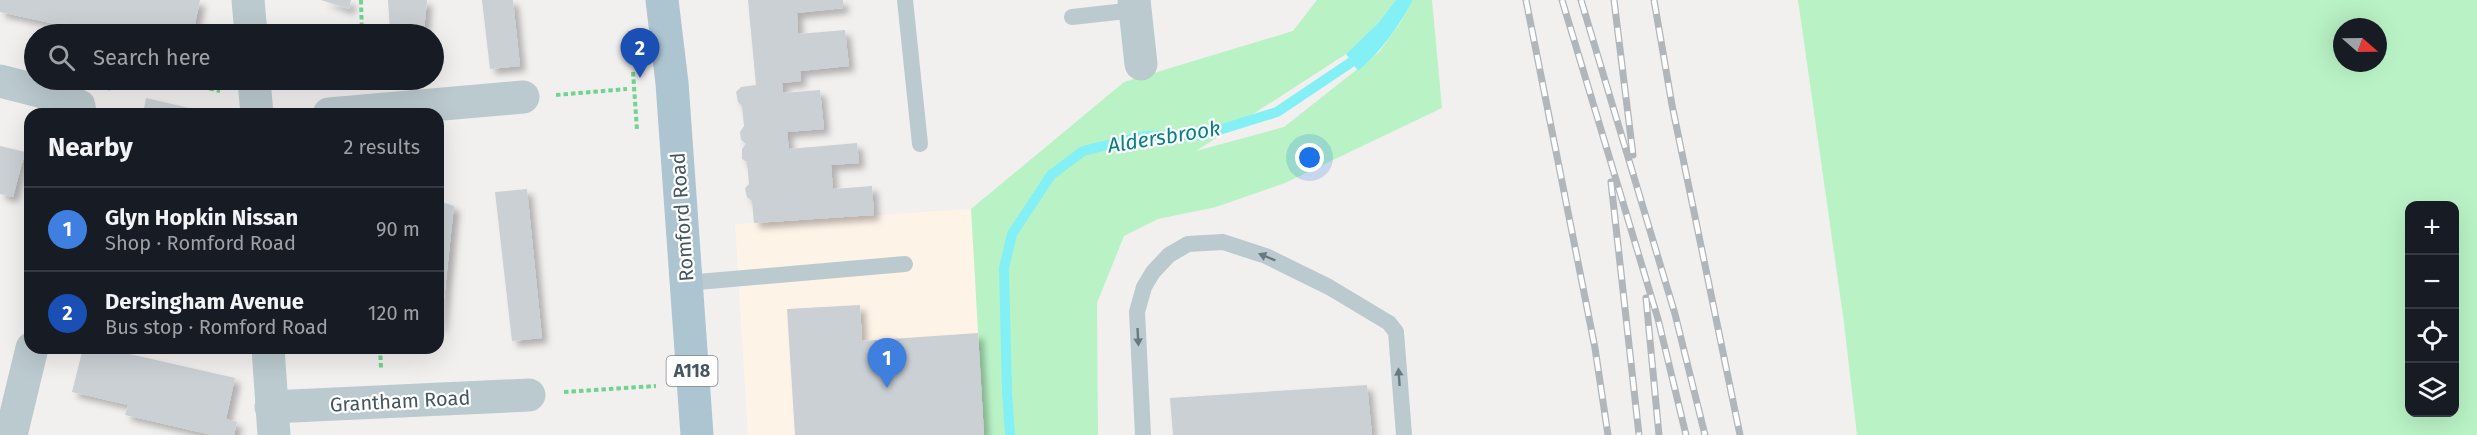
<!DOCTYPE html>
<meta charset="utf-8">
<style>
:root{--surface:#171b24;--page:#20242c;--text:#f1f3f6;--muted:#9ea1a6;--line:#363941;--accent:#0897f2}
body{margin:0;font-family:"Fira Sans",sans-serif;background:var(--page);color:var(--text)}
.controls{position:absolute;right:18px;bottom:18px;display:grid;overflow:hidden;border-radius:12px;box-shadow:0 6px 24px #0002}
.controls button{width:54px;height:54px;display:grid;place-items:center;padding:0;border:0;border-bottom:2px solid var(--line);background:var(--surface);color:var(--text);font:30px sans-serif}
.compass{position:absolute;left:2333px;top:18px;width:54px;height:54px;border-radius:50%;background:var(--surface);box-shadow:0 6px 24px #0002;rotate:110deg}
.you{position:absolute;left:1310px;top:158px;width:21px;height:21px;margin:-15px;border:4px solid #fff;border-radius:50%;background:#1a73e8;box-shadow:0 0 0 9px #1a73e833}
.badge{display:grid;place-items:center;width:39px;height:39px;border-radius:50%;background:var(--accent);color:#fff;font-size:20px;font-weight:700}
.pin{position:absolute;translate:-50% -50px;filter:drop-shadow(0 2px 3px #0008)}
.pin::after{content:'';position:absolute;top:32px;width:21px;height:18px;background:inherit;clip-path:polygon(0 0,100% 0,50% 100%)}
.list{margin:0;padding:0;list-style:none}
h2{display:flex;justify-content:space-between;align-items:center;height:78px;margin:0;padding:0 24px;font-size:26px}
h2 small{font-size:20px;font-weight:400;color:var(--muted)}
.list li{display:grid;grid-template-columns:39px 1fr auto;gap:18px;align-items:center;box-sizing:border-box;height:84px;padding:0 24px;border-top:2px solid var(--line)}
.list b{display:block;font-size:22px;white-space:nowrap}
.list p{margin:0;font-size:20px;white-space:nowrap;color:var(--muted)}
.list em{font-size:20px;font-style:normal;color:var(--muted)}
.icon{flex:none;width:33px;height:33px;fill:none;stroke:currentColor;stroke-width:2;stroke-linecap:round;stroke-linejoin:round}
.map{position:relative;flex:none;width:2477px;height:435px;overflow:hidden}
.search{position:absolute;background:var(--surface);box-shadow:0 6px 24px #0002;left:24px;top:24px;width:420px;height:66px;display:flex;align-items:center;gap:15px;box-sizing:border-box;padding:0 21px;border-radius:33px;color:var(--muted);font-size:22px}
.panel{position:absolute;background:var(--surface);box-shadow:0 6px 24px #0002;left:24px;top:108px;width:420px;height:246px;border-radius:18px}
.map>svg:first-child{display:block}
</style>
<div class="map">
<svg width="2477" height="435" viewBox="0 0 2477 435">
<defs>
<filter id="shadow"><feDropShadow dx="5.5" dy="5.5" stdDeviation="3" flood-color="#0004"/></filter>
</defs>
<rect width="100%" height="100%" fill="#f2efef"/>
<path fill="#fef3e7" d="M 971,209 L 984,435 L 748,435 L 735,224 Z"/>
<path fill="#b9f3c5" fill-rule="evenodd" d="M 1317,0 L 1396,0 L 1378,23 L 1346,54 L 1196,151 L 1284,127 L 1379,52 L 1399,25 L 1413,0 L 1432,0 L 1442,108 L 1285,183 L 1216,207 L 1158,219 L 1124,236 L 1097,303 L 1098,435 L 984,435 L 971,209 L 1124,82 L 1293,31 Z
M 1798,0 L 2477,0 L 2477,435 L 1857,435 L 1844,323 ZM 2342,27 L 2378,27 L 2378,63 L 2342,63 ZM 2410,206 L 2454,206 L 2454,412 L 2410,412 Z"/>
<path fill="#82f0f4" d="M 1396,0 L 1413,0 C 1397,29 1383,49 1358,71 L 1346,54 L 1378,23 Z"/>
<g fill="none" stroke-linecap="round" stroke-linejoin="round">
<path stroke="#82f0f4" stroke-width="10" d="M 1010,435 L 1007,392 L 1004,268 L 1012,234 L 1051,175 L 1083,151 L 1144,136 L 1203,135 L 1277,112 L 1362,55"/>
</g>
<path fill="#cad0d4" filter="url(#shadow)" d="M 0,0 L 200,0 L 193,34 L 101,34 L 0,12 Z
M 321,0 L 351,0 L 349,9 Z
M 388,0 L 427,0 L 424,30 L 390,32 Z
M 482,0 L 513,0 L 520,66 L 490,69 Z
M 748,0 L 843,0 L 843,8 L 797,13 L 798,34 L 845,30 L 849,66 L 800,71 L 801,81 L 782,83 L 783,93 L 820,90 L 824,129 L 787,132 L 789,149 L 857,143 L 859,163 L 831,165 L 833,189 L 872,186 L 874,215 L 754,223 L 752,201 L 747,197 L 745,188 L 749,184 L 747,162 L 742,159 L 742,149 L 746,144 L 741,140 L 740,132 L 744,126 L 742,106 L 738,102 L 736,92 L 741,87 L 756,85 Z
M 146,98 L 206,112 L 205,114 L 143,114 Z
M 0,146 L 25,152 L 13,197 L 0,194 Z
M 527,189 L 542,338 L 512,341 L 495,192 Z
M 438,201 L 454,206 L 441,327 L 438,327 Z
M 860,305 L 862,341 L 978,333 L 984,435 L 795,435 L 787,309 Z
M 83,348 L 103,348 L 235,378 L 226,419 L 237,422 L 234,435 L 212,435 L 125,415 L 128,405 L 72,392 Z
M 1367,385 L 1372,435 L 1173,435 L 1170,398 Z"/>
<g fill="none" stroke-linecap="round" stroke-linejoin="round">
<path stroke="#6ed490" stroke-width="4" stroke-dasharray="4.5 3" stroke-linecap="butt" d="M 361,0 L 362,34
M 633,72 L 637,130
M 173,80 L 220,91
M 108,89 L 126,80
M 556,95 L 627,89
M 380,348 L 381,368
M 564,392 L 656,386"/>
<path stroke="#bbcacf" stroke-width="16" d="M 905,0 L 920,144
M 1072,17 L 1135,10
M 686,283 L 905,264
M 1143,435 L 1137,312 L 1144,287 L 1153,272 L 1169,255 L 1188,244 L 1223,242 L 1266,256 L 1329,287 L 1389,323 L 1396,332 L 1404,435"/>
<path stroke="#bbcacf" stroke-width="33" d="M 248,0 L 251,34
M 1134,0 L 1141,64
M 254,80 L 257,114
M 0,81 L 43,92 L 79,106 L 80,114
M 329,114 L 523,97
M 268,348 L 274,435
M 271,407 L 529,395
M 11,435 L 32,348"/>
<path stroke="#acc5d0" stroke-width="33" d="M 662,0 L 672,83 L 697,435"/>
<defs>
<path id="rail" d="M 1526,0 L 1595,348 L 1608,435
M 1562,0 L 1658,319 L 1686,435
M 1581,0 L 1675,314 L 1705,435
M 1614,0 L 1633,155
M 1654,0 L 1672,105 L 1740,435
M 1611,182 L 1639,435
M 1646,298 L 1659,435"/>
</defs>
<use href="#rail" stroke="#b0b6ba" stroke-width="7"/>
<use href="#rail" stroke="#fff" stroke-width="4.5" stroke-dasharray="14" stroke-linecap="butt"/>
</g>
<defs><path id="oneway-solid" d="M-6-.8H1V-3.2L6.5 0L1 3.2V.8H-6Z" transform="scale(1.5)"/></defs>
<g fill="#687a80">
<use href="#oneway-solid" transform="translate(1267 257) rotate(-158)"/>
<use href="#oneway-solid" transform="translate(1138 337) rotate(87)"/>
<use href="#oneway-solid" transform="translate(1399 377) rotate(-94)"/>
</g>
<g text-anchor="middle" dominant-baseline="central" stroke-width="4.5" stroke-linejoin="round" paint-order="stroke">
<rect fill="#fff" stroke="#7d898e" stroke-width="1.5" x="666.5" y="356" width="51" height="30" rx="4.5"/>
<g font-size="18" font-weight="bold" fill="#45575e">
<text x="692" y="371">A118</text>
</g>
<g font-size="20" fill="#45575e" stroke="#fff">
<text transform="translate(682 217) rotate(-94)">Romford Road</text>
<text transform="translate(400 401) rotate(-3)">Grantham Road</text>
</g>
<g font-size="21" font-style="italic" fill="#058084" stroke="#fff">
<text transform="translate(1164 137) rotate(-9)">Aldersbrook</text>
</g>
</g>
</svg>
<div class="controls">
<button>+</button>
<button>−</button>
<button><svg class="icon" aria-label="locate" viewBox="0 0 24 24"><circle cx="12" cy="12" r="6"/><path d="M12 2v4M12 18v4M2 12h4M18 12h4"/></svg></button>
<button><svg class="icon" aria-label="layers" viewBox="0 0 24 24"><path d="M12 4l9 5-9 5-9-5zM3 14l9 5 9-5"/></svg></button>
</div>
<svg class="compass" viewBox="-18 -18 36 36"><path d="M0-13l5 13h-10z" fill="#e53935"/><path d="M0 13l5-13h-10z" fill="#9ea1a6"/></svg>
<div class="you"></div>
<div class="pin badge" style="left:887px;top:388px;background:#3f7fe0">1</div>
<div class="pin badge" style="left:640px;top:78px;background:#1a4fb4">2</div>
<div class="search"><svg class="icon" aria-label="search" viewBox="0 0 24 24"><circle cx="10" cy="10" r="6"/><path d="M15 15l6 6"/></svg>Search here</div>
<section class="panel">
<h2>Nearby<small>2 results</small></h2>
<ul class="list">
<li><span class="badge" style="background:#3f7fe0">1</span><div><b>Glyn Hopkin Nissan</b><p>Shop · Romford Road</p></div><em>90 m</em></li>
<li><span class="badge" style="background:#1a4fb4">2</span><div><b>Dersingham Avenue</b><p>Bus stop · Romford Road</p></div><em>120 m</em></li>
</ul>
</section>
</div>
